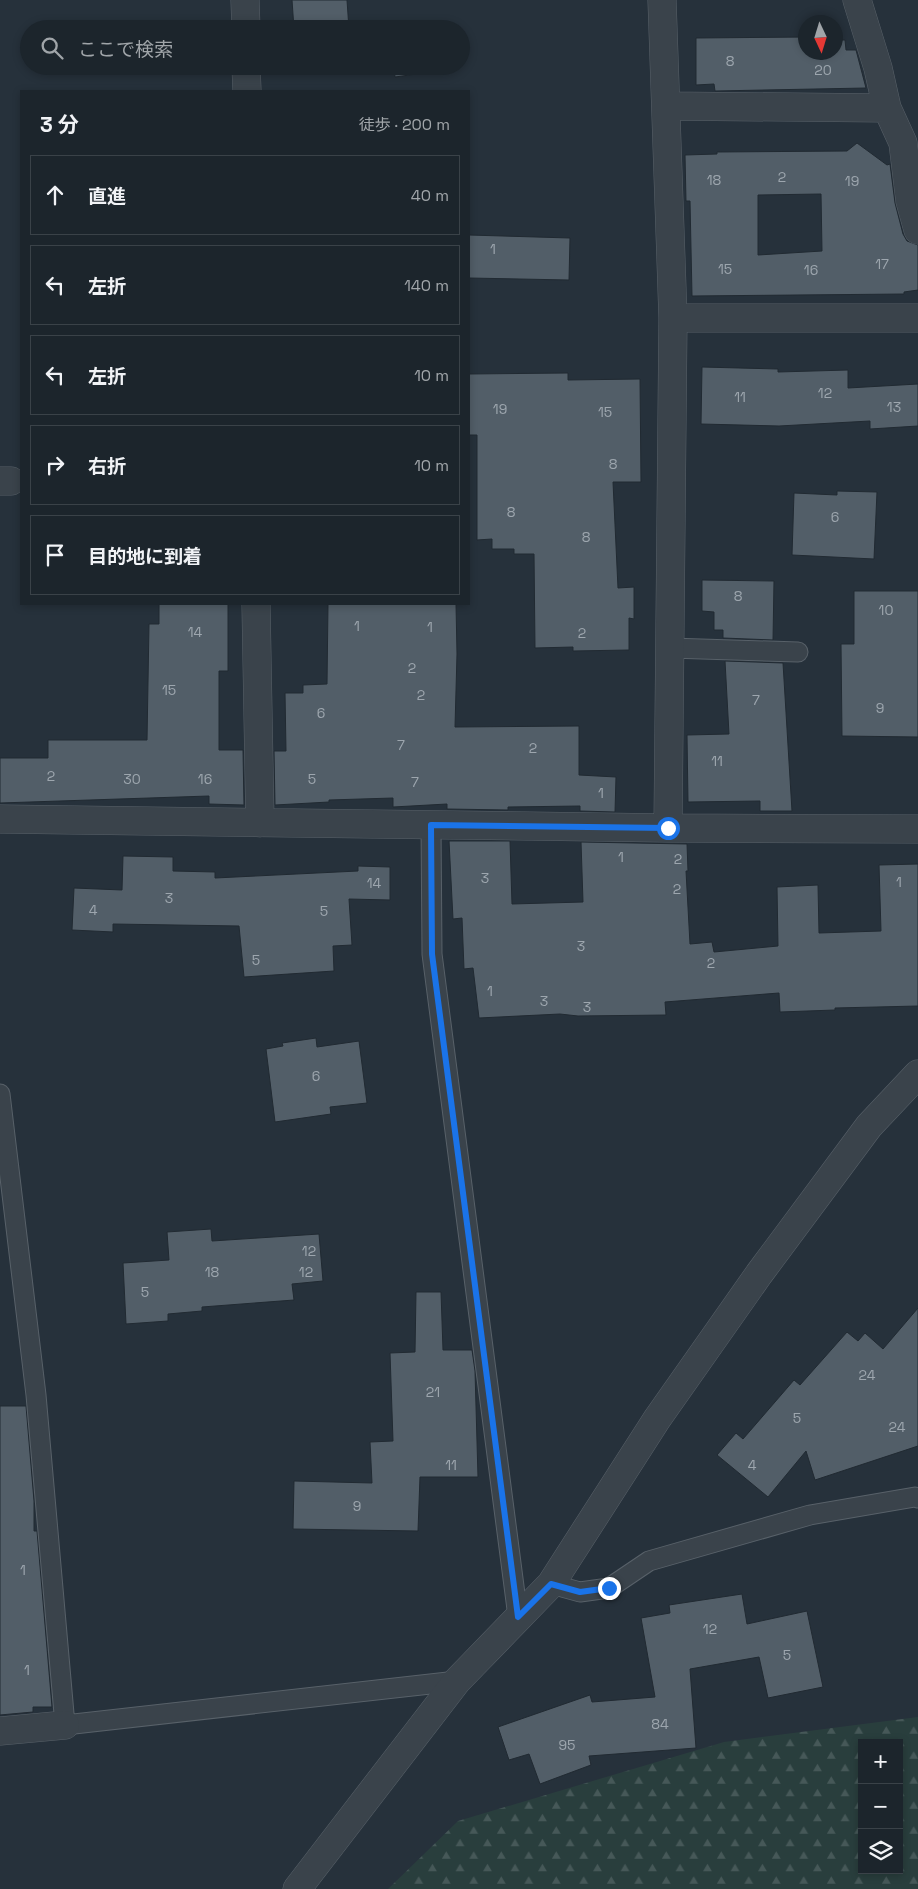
<!DOCTYPE html>
<html lang="ja">
<meta charset="utf-8">
<style>
:root{--surface:#1c252c;--page:#293138;--text:#f1f3f6;--muted:#a0a5a9;--line:#3a4248}
body{margin:0;font-family:"Space Grotesk","Noto Sans JP",sans-serif;background:var(--page);color:var(--text)}
.controls{position:absolute;right:15px;bottom:15px;display:grid;overflow:hidden;border-radius:0px;box-shadow:0 2px 8px #0003}
.controls button{width:45px;height:45px;display:grid;place-items:center;padding:0;border:0;border-bottom:1px solid var(--line);background:var(--surface);color:var(--text);font:25px sans-serif}
.compass{position:absolute;left:798px;top:15px;width:45px;height:45px;border-radius:50%;background:var(--surface);box-shadow:0 2px 8px #0003;rotate:176deg}
.stop{position:absolute;width:15px;height:15px;margin:-11px;border:4px solid #1a73e8;border-radius:50%;background:#fff}
.stop.end{background:#1a73e8;border-color:#fff;box-shadow:0 1px 5px #0008}
.list{margin:0;padding:0;list-style:none}
h2{display:flex;justify-content:space-between;align-items:center;height:65px;margin:0;padding:0 20px;font-size:21px}
h2 small{font-size:16px;font-weight:400;color:var(--muted)}
.list li{display:grid;grid-template-columns:32px 1fr auto;gap:15px;align-items:center;box-sizing:border-box;height:80px;margin:0 10px 10px;padding:0 10px;border:1px solid var(--line);border-radius:0px}
.list b{display:block;font-size:19px;white-space:nowrap}
.list em{font-size:16px;font-style:normal;color:var(--muted)}
.icon{flex:none;width:28px;height:28px;fill:none;stroke:currentColor;stroke-width:2;stroke-linecap:round;stroke-linejoin:round}
.map{position:relative;flex:none;width:918px;height:1889px;overflow:hidden}
.search{position:absolute;background:var(--surface);box-shadow:0 2px 8px #0003;left:20px;top:20px;width:450px;height:55px;display:flex;align-items:center;gap:12px;box-sizing:border-box;padding:0 18px;border-radius:28px;color:var(--muted);font-size:19px}
.panel{position:absolute;background:var(--surface);box-shadow:0 2px 8px #0003;left:20px;top:90px;width:450px;height:515px;border-radius:0px}
.map>svg:first-child{display:block}
</style>
<div class="map">
<svg width="918" height="1889" viewBox="0 0 918 1889">
<defs>
<pattern id="forest-firs" width="22" height="20" patternUnits="userSpaceOnUse" patternTransform="scale(1.25)"><rect width="22" height="20" fill="#293e3d"/><path d="M5 1l3.5 6h-7zM16 11l3.5 6h-7z" fill="#465858"/></pattern>
</defs>
<rect width="100%" height="100%" fill="#26313b"/>
<path fill="url(#forest-firs)" fill-rule="evenodd" d="M 918,1717 L 918,1889 L 388,1889 L 458,1821 L 724,1742 ZM 862,1743 L 899,1743 L 899,1870 L 862,1870 Z"/>
<path fill="#525e68" stroke="#212a32" fill-rule="evenodd" d="M 292,0 L 347,0 L 349,29 L 294,29 Z
M 806,37 L 806,52 L 836,52 L 836,40 L 845,40 L 846,50 L 856,50 L 866,88 L 715,91 L 714,84 L 696,85 L 696,38 Z
M 376,66 L 445,66 L 446,70 L 395,77 L 394,68 L 377,70 Z
M 857,143 L 887,165 L 890,164 L 895,203 L 903,234 L 907,241 L 918,245 L 918,290 L 904,292 L 904,294 L 692,296 L 690,201 L 686,201 L 685,155 L 717,154 L 717,152 L 847,151 ZM 821,194 L 822,251 L 758,255 L 758,195 Z
M 469,235 L 570,238 L 569,280 L 469,278 Z
M 702,367 L 778,369 L 778,372 L 848,370 L 848,388 L 918,384 L 918,426 L 870,429 L 870,421 L 779,426 L 701,424 Z
M 568,373 L 568,380 L 640,379 L 641,482 L 613,482 L 618,588 L 634,587 L 634,619 L 629,618 L 629,650 L 573,651 L 573,647 L 535,648 L 534,554 L 514,554 L 514,549 L 492,549 L 492,539 L 477,540 L 477,435 L 469,435 L 469,374 Z
M 837,491 L 877,492 L 874,559 L 792,555 L 794,493 L 837,495 Z
M 702,580 L 774,581 L 773,640 L 723,638 L 723,630 L 714,630 L 714,612 L 702,611 Z
M 854,591 L 918,591 L 918,737 L 842,736 L 841,644 L 854,644 Z
M 159,604 L 228,604 L 228,671 L 219,671 L 219,750 L 243,750 L 244,805 L 209,804 L 209,796 L 0,803 L 0,758 L 48,758 L 48,740 L 147,740 L 149,624 L 159,624 Z
M 328,604 L 456,604 L 457,654 L 455,727 L 579,726 L 579,775 L 616,777 L 615,812 L 580,811 L 580,806 L 508,807 L 508,810 L 447,809 L 447,804 L 393,807 L 393,798 L 329,800 L 329,802 L 275,805 L 274,751 L 286,751 L 285,693 L 303,693 L 303,685 L 327,684 Z
M 725,661 L 783,663 L 792,811 L 760,811 L 760,801 L 688,802 L 687,735 L 729,734 Z
M 449,841 L 510,841 L 512,904 L 583,902 L 581,842 L 687,844 L 688,871 L 686,871 L 690,944 L 712,942 L 714,952 L 778,946 L 777,887 L 818,885 L 819,933 L 881,931 L 879,865 L 918,864 L 918,1006 L 835,1008 L 835,1010 L 780,1012 L 779,993 L 665,1002 L 666,1015 L 578,1016 L 560,1014 L 479,1018 L 473,968 L 464,969 L 462,918 L 453,919 Z
M 123,856 L 173,857 L 173,871 L 215,872 L 215,878 L 358,871 L 358,866 L 390,867 L 390,900 L 349,899 L 352,945 L 333,946 L 334,971 L 244,977 L 239,926 L 113,924 L 113,932 L 72,930 L 74,888 L 122,890 Z
M 316,1038 L 317,1047 L 359,1041 L 367,1103 L 330,1107 L 331,1114 L 275,1122 L 266,1049 L 283,1046 L 282,1043 Z
M 211,1229 L 212,1241 L 319,1234 L 323,1281 L 292,1284 L 294,1300 L 202,1307 L 202,1311 L 168,1314 L 168,1321 L 126,1324 L 123,1263 L 169,1260 L 167,1232 Z
M 416,1292 L 441,1292 L 443,1350 L 472,1350 L 475,1371 L 478,1477 L 420,1477 L 418,1531 L 293,1529 L 294,1481 L 372,1483 L 370,1442 L 393,1441 L 390,1353 L 415,1352 Z
M 918,1308 L 918,1446 L 815,1480 L 806,1451 L 768,1497 L 717,1455 L 736,1433 L 743,1439 L 794,1380 L 800,1385 L 847,1332 L 858,1341 L 865,1333 L 883,1349 Z
M 0,1406 L 26,1406 L 34,1501 L 34,1531 L 37,1531 L 52,1707 L 33,1707 L 33,1712 L 0,1715 Z
M 742,1594 L 747,1624 L 807,1611 L 823,1687 L 768,1698 L 759,1657 L 690,1669 L 696,1748 L 589,1756 L 591,1765 L 540,1784 L 529,1754 L 509,1760 L 498,1727 L 590,1695 L 592,1702 L 655,1697 L 641,1618 L 670,1613 L 669,1605 Z"/>
<g fill="none" stroke-linecap="round" stroke-linejoin="round">
<defs>
<path id="service" d="M 670,648 L 798,652
M 431,825 L 432,954 L 518,1617
M 0,1094 L 36,1395 L 65,1725 L 457,1681
M 551,1584 L 580,1592 L 609,1588 L 649,1561 L 810,1515 L 915,1497 L 918,1498"/>
<path id="minor" d="M 245,0 L 246,29
M 857,0 L 878,68 L 887,108 L 903,143 L 910,201 L 918,230
M 246,66 L 247,91
M 666,106 L 887,108
M 673,318 L 918,318
M 0,481 L 11,481
M 256,604 L 260,823
M 0,819 L 668,828 L 673,318 L 662,0
M 668,828 L 918,829
M 0,1731 L 65,1725
M 297,1889 L 457,1681 L 551,1584 L 657,1419 L 759,1274 L 869,1126 L 918,1074"/>
</defs>
<use href="#service" stroke="#586169" stroke-width="21"/>
<use href="#minor" stroke="#586169" stroke-width="29"/>
<use href="#service" stroke="#3a434b" stroke-width="19"/>
<use href="#minor" stroke="#3a434b" stroke-width="28"/>
</g>
<g fill="none" stroke-linecap="round" stroke-linejoin="round">
<path stroke="#1a73e8" stroke-width="6" d="M 609,1588 L 580,1592 L 551,1584 L 518,1617 L 432,954 L 431,825 L 668,828"/>
</g>
<g text-anchor="middle" dominant-baseline="central" stroke-width="4" stroke-linejoin="round" paint-order="stroke">
<g font-size="14" fill="#9da6ae">
<text x="730" y="61">8</text>
<text x="823" y="70">20</text>
<text x="782" y="177">2</text>
<text x="714" y="180">18</text>
<text x="852" y="181">19</text>
<text x="493" y="249">1</text>
<text x="882" y="264">17</text>
<text x="725" y="269">15</text>
<text x="811" y="270">16</text>
<text x="825" y="393">12</text>
<text x="740" y="397">11</text>
<text x="894" y="407">13</text>
<text x="500" y="409">19</text>
<text x="605" y="412">15</text>
<text x="613" y="464">8</text>
<text x="511" y="512">8</text>
<text x="835" y="517">6</text>
<text x="586" y="537">8</text>
<text x="738" y="596">8</text>
<text x="886" y="610">10</text>
<text x="357" y="626">1</text>
<text x="430" y="627">1</text>
<text x="195" y="632">14</text>
<text x="582" y="633">2</text>
<text x="412" y="668">2</text>
<text x="169" y="690">15</text>
<text x="421" y="695">2</text>
<text x="756" y="700">7</text>
<text x="880" y="708">9</text>
<text x="321" y="713">6</text>
<text x="401" y="745">7</text>
<text x="533" y="748">2</text>
<text x="717" y="761">11</text>
<text x="51" y="776">2</text>
<text x="132" y="779">30</text>
<text x="205" y="779">16</text>
<text x="312" y="779">5</text>
<text x="415" y="782">7</text>
<text x="601" y="793">1</text>
<text x="621" y="857">1</text>
<text x="678" y="859">2</text>
<text x="485" y="878">3</text>
<text x="899" y="882">1</text>
<text x="374" y="883">14</text>
<text x="677" y="889">2</text>
<text x="169" y="898">3</text>
<text x="93" y="910">4</text>
<text x="324" y="911">5</text>
<text x="581" y="946">3</text>
<text x="256" y="960">5</text>
<text x="711" y="963">2</text>
<text x="490" y="991">1</text>
<text x="544" y="1001">3</text>
<text x="587" y="1007">3</text>
<text x="316" y="1076">6</text>
<text x="309" y="1251">12</text>
<text x="212" y="1272">18</text>
<text x="306" y="1272">12</text>
<text x="145" y="1292">5</text>
<text x="867" y="1375">24</text>
<text x="433" y="1392">21</text>
<text x="797" y="1418">5</text>
<text x="897" y="1427">24</text>
<text x="451" y="1465">11</text>
<text x="752" y="1465">4</text>
<text x="357" y="1506">9</text>
<text x="23" y="1570">1</text>
<text x="710" y="1629">12</text>
<text x="787" y="1655">5</text>
<text x="27" y="1670">1</text>
<text x="660" y="1724">84</text>
<text x="567" y="1745">95</text>
</g>
</g>
</svg>
<div class="controls">
<button>+</button>
<button>−</button>
<button><svg class="icon" aria-label="layers" viewBox="0 0 24 24"><path d="M12 4l9 5-9 5-9-5zM3 14l9 5 9-5"/></svg></button>
</div>
<svg class="compass" viewBox="-18 -18 36 36"><path d="M0-13l5 13h-10z" fill="#e53935"/><path d="M0 13l5-13h-10z" fill="#a0a5a9"/></svg>
<div class="stop" style="left:668px;top:828px"></div>
<div class="stop end" style="left:609px;top:1588px"></div>
<div class="search"><svg class="icon" aria-label="search" viewBox="0 0 24 24"><circle cx="10" cy="10" r="6"/><path d="M15 15l6 6"/></svg>ここで検索</div>
<section class="panel">
<h2>3 分<small>徒歩 · 200 m</small></h2>
<ul class="list">
<li><svg class="icon" aria-label="ahead" viewBox="0 0 24 24"><path d="M12 20V5M6 11l6-6 6 6"/></svg><div><b>直進</b></div><em>40 m</em></li>
<li><svg class="icon" aria-label="left" viewBox="0 0 24 24"><path d="M17 20v-9H6M10 6l-5 5 5 5"/></svg><div><b>左折</b></div><em>140 m</em></li>
<li><svg class="icon" aria-label="left" viewBox="0 0 24 24"><path d="M17 20v-9H6M10 6l-5 5 5 5"/></svg><div><b>左折</b></div><em>10 m</em></li>
<li><svg class="icon" aria-label="right" viewBox="0 0 24 24"><path d="M7 20v-9h11M14 6l5 5-5 5"/></svg><div><b>右折</b></div><em>10 m</em></li>
<li><svg class="icon" aria-label="arrive" viewBox="0 0 24 24"><path d="M6 21V4h12l-3 4 3 4H6"/></svg><div><b>目的地に到着</b></div></li>
</ul>
</section>
</div>
